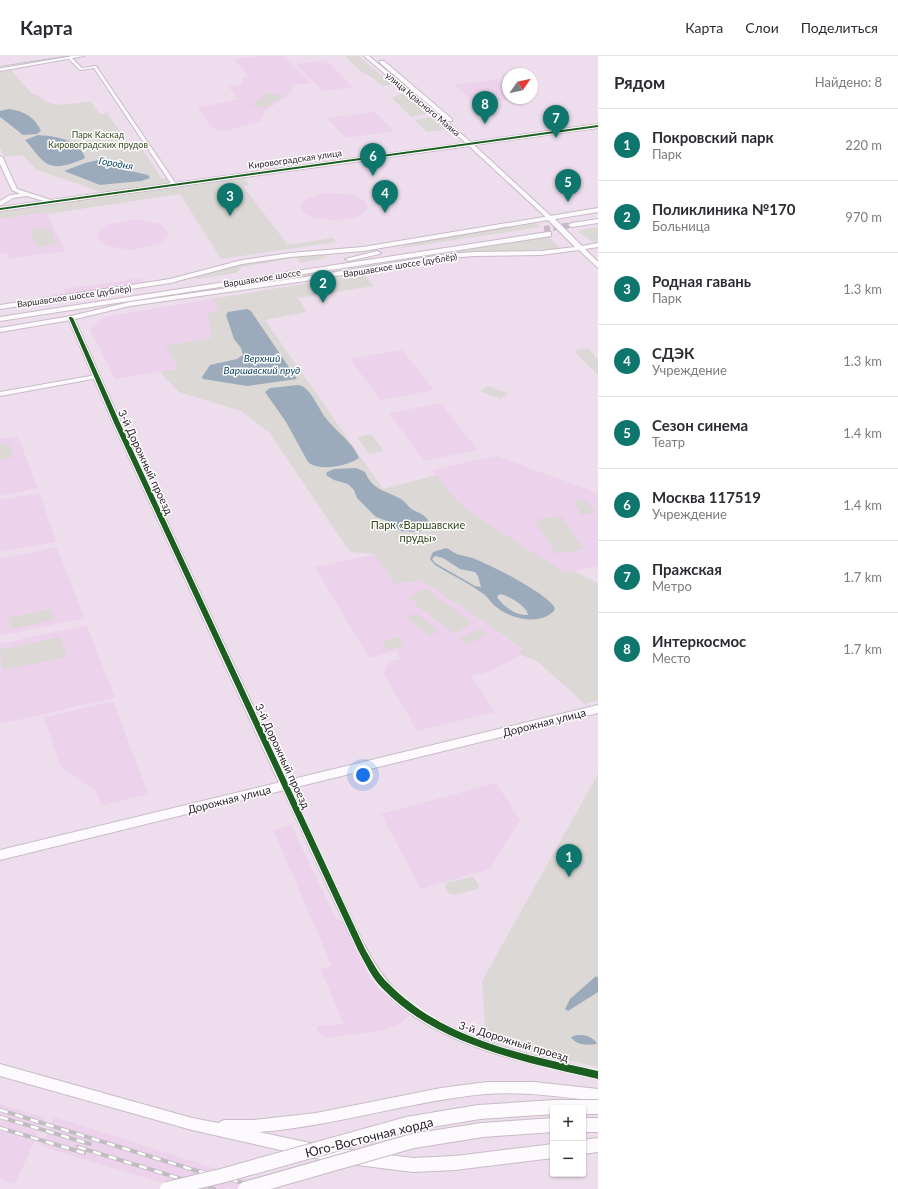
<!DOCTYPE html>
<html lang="ru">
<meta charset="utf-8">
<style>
:root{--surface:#fff;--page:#f7f7f7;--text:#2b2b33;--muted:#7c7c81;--line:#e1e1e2;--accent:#0f766e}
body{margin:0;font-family:Lato,sans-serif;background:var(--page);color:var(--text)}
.controls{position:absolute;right:12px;bottom:12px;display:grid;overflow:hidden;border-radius:4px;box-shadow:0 1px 3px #0004}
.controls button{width:36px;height:36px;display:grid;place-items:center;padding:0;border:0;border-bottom:1px solid var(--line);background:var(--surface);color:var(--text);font:20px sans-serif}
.compass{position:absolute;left:502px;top:12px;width:36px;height:36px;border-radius:50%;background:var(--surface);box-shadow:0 1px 3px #0004;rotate:56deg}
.you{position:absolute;left:363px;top:719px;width:14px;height:14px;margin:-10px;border:3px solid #fff;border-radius:50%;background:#1a73e8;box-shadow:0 0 0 6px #1a73e833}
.badge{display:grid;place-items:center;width:26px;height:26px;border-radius:50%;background:var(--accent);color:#fff;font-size:13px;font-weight:700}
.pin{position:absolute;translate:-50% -33px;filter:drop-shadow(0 1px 2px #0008)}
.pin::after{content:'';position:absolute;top:21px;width:14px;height:12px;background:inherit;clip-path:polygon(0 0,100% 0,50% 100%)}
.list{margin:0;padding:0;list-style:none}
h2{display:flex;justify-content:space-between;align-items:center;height:52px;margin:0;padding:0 16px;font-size:17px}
h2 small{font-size:13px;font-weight:400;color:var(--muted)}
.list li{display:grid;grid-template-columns:26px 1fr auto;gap:12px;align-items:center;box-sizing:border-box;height:72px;padding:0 16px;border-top:1px solid var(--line)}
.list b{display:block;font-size:15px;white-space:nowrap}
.list p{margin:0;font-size:13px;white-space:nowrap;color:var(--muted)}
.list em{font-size:13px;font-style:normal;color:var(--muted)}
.map{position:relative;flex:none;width:598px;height:1133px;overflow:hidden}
header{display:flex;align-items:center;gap:24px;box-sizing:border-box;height:56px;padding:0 20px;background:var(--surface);border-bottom:1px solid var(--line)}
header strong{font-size:19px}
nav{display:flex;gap:22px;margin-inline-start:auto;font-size:14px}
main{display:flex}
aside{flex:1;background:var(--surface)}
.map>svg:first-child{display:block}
</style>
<header>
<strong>Карта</strong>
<nav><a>Карта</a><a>Слои</a><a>Поделиться</a></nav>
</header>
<main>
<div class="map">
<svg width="598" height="1133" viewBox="0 0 598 1133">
<rect width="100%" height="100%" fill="#eedeed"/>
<path fill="#ecd2eb" d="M 259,0 L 285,0 L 311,27 L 291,29 L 293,34 L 289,37 L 291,37 L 264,56 L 261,65 L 220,76 L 211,70 L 197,52 L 238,43 L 228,30 L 244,28 L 241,24 L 248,19 L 234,3 Z
M 326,4 L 353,31 L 322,35 L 296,8 Z
M 498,23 L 508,31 L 508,42 L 520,42 L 476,48 L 454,29 Z
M 375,56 L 394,75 L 346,82 L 327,62 Z
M 324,137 L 348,138 L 358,141 L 364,145 L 367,149 L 367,153 L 358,161 L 338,165 L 314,162 L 306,158 L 301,153 L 301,148 L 306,143 Z
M 46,156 L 65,195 L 9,203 L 7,197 L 0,197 L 0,163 Z
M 135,163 L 161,168 L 168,176 L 168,180 L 159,188 L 132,194 L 107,190 L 98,183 L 99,175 L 109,168 Z
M 141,222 L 145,227 L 66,239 L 64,233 Z
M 212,243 L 220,255 L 212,282 L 179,313 L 115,323 L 90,274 L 93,270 L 105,261 Z
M 402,294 L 434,334 L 380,344 L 350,303 Z
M 441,347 L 458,369 L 478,394 L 424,405 L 389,357 Z
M 18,380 L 38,432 L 0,440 L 0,383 Z
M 496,400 L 598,437 L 598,510 L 566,517 L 474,459 L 456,444 L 432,414 Z
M 40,437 L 56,486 L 0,496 L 0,444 Z
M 57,491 L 84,562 L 0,580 L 0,503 Z
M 375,498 L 394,528 L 422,523 L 523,594 L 519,596 L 521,599 L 483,618 L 471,619 L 495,656 L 417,675 L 384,618 L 389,606 L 401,603 L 396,595 L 369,602 L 315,511 Z
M 87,569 L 115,642 L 0,668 L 0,588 Z
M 113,645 L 148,738 L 101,750 L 96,735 L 60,710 L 44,661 Z
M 496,727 L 520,764 L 490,813 L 421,833 L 381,758 Z
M 291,769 L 336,863 L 342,865 L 371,923 L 392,946 L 409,960 L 400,968 L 384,974 L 327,982 L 318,976 L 317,970 L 344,968 L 320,913 L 332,910 L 273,774 Z
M 0,1048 L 45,1062 L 15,1128 L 0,1123 Z
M 55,1061 L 245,1122 L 284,1133 L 233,1133 L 226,1131 L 225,1133 L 182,1133 L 40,1090 Z"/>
<path fill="#dbd8d5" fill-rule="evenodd" d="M 345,0 L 359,0 L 392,29 L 383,30 L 373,22 L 362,16 Z
M 11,14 L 32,38 L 36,38 C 53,54 68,48 90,45 L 100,58 L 107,57 L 132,92 L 141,91 L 161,122 L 166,122 L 169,127 L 104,137 L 37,114 L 22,99 L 4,101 L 0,92 L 0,61 L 18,76 L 37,78 L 38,68 L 26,58 L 0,55 L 0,16 ZM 38,79 L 55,81 L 73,87 L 83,104 L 62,110 L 25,84 ZM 101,105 L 131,115 L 148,119 L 147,123 L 100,129 L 64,115 L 85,107 Z
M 267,37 L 283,40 L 266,52 L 250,49 Z
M 403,37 L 428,57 L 411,61 L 392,42 Z
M 432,61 L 450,73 L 427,76 L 414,64 Z
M 243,121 L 249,129 L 243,130 L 288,189 L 333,182 L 336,186 L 221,203 L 180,138 L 47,158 L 46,156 L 0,163 L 0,156 Z
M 535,167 L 542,171 L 395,193 L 413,187 Z
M 49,171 L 57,188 L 37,191 L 30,174 Z
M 598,171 L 598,187 L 596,188 L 577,175 L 581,176 L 580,174 Z
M 551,180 L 551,183 L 561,193 L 444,197 Z
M 325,198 L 326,202 L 300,207 L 298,202 L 293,202 L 242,211 L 236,217 L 197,223 L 194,221 C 237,207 280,201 325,198 Z
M 343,214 L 345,216 L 158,242 L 275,223 Z
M 364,218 L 374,230 L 298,242 L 307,256 L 265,264 L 383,433 L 436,419 L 456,444 L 474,459 L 566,517 L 574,515 L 598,527 L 598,644 L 585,648 L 537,605 L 521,599 L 519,596 L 523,593 L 422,524 L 394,528 L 375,498 L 350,496 L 269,376 L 241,355 L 179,336 L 160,316 L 179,313 L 165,290 L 212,282 L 208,258 L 220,255 L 212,243 Z
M 588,292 L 598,303 L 598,319 L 574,295 Z
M 488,330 L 508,337 L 500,343 L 480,335 Z
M 371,378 L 384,395 L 369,398 L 357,381 Z
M 9,387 L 14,401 L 0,404 L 0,389 Z
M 586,444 L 596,457 L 582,459 L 573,446 Z
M 561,460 L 584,493 L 556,498 L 534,464 Z
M 426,532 L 473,567 L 454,577 L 416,549 L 417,548 L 408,541 Z
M 51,553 L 55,564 L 12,573 L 8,562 Z
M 416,557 L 439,575 L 430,580 L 406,562 Z
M 479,572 L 488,578 L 468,589 L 460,582 Z
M 60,581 L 67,601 L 3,614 L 0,594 Z
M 399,581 L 404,590 L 387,594 L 382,585 Z
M 598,718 L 598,1011 L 540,998 L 486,981 L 482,925 Z
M 471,821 L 474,822 L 479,829 L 477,833 L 454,839 L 448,837 L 445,831 L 447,827 Z"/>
<path fill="#9cabbc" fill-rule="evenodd" d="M 9,53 C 24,55 35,61 41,75 L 37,78 L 23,79 L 0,61 L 0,55 Z
M 38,79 C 54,80 80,83 85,102 C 80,105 75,106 70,108 C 44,116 40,100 25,84 Z
M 98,104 L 131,115 L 148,119 L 150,122 L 141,125 L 100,129 L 64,115 L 85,107 Z
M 247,253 L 251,255 L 297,323 L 247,330 L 203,323 L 202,321 L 210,309 L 237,303 L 243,299 L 241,292 L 234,283 L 226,259 L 228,256 Z
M 298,329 C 310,330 318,352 325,361 C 335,375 353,386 359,402 C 348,410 319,416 308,406 L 286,366 L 265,336 L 270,332 Z
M 356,412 L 365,416 C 373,435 385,434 401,443 C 406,446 408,451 413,454 C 419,457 427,459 429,467 L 428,470 L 419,476 L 401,475 L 390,466 L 376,461 L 357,442 L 354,434 L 348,428 L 334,424 L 326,419 L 327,416 L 334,413 Z
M 446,492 C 451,494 455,498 460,499 C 463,500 466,500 469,501 C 486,506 547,537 555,552 L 554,555 C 539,570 510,563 495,550 C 490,546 488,540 482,537 C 467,526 450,518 435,509 L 430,503 L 433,496 ZM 435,500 L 443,502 L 460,513 L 475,516 L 478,520 L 481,531 L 475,530 L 435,507 L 432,503 ZM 500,538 C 508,539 528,551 528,559 C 516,560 503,550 497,541 Z
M 596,920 L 598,922 L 598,936 L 568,955 L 565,953 L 570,943 Z
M 577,979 C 585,979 593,980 597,988 C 588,989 576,990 571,981 Z"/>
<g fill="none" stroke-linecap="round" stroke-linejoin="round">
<path stroke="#c8b9c7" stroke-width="6" stroke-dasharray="6 3.5" stroke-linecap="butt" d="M 544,173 L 572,169"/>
<defs>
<path id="minor" d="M 69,1 L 71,1 L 82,12 L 96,10 L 176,128 L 176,129 L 172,129 L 94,12 L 80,14 L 69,3 Z
M 96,319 L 98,320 L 98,322 L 0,340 L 0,336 Z
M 285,726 L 288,727 L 289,729 C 307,768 324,806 343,845 C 361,882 374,916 406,944 C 417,954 431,961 444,968 C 492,992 546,1003 598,1015 L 598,1023 C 531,1008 456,994 401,951 C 368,924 353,884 335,847 C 317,808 299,769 281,729 L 282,727 Z"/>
<path id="tertiary" d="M 364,0 L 369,0 L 471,86 L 598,68 L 598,72 L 474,89 L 552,161 L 552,163 L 548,163 L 469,90 L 0,155 L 0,151 L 44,145 L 27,140 L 13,142 L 0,150 L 0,145 L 10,139 L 20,138 L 12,134 L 0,108 L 0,100 L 3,102 L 17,133 L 51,144 L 466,87 Z
M 380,5 L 384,5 L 452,63 L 452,65 L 448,65 L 380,7 Z
M 71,260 L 74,262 L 121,367 L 290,729 L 289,732 L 281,732 L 280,729 L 113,367 L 68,262 Z"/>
<path id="secondary" d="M 71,0 L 84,0 L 0,15 L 0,11 Z
M 598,152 L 598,156 L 555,163 L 582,190 L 598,187 L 598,191 L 585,193 L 598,206 L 598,212 L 579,194 L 541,199 L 473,200 L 441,203 L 305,225 L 130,250 L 71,264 L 0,276 L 0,272 L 71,260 L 130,246 L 305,221 L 441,199 L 473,196 L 541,195 L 575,191 L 548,164 L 363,195 L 290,201 L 242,208 L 170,227 L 0,253 L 0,249 L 170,223 L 242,204 L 290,197 L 363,191 Z
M 377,195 L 381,197 L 379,198 L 349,205 L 345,203 Z
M 598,649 L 598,657 L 0,804 L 0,794 Z
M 0,1008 L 192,1062 L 218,1067 L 224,1064 L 254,1064 L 316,1057 L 441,1032 L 487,1026 L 534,1026 L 598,1033 L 598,1045 C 561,1041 523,1035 486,1038 C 410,1045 336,1070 259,1076 L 333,1092 L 413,1102 L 455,1100 L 553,1088 L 553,1102 L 455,1114 L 413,1116 L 333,1106 L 192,1074 L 0,1020 Z
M 598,1082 L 598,1096 L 583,1098 L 583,1084 Z"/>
<path id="primary" d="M 598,163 L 598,167 L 572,171 L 568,169 L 572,167 Z
M 548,176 L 551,176 L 551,180 L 0,265 L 0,261 Z
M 583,1062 L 598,1062 L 598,1076 L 583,1076 Z"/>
</defs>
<use href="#minor" stroke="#c8bbc7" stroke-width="2"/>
<use href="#tertiary" stroke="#c8bbc7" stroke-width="2"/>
<use href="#secondary" stroke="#c8bbc7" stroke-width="2"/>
<use href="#primary" stroke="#c8bbc7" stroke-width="2"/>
<use href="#minor" fill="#fcfafc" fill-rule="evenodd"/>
<use href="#tertiary" fill="#fcfafc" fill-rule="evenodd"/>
<use href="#secondary" fill="#fcfafc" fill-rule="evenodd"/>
<use href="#primary" fill="#fcfafc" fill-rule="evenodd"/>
<path stroke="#c0bcc0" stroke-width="1" d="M 0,12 L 70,0"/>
<defs>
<path id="rail" d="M 0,1054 L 194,1114 L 266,1133
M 0,1061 L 90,1088
M 0,1072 L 84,1097
M 78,1091 L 214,1133"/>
</defs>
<use href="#rail" stroke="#c0bcc0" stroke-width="4"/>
<use href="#rail" stroke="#fff" stroke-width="2.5" stroke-dasharray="8" stroke-linecap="butt"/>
<defs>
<path id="primary-bridge" d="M 167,1133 L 225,1119 L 407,1068 L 479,1056 L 555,1051 L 598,1051
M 245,1133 L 413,1085 L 482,1074 L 553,1069"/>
</defs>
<use href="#primary-bridge" stroke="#c8bbc7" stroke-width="16" stroke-linecap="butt"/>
<use href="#primary-bridge" stroke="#fcfafc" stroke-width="14"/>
<defs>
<path id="cycleway" d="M 598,69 L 598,71 L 0,154 L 0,152 Z
M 69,261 L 71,261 L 73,262 L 120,367 L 365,893 C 372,905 379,919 389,928 C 444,984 525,999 598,1015 L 598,1023 C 525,1006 436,989 382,932 C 372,922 365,907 358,894 L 114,367 L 69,262 Z"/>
</defs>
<use href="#cycleway" stroke="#fff" stroke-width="2"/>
<use href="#cycleway" fill="#1b5e20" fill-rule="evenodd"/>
</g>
<g text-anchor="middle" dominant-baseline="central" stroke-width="3" stroke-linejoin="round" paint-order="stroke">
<g font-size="9" fill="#2f242e" stroke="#fff">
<text transform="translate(423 48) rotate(40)">улица Красного Маяка</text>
<text transform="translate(295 103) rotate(-8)">Кировоградская улица</text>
<text transform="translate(400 209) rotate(-9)">Варшавское шоссе (дублёр)</text>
<text transform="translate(262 222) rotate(-9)">Варшавское шоссе</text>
<text transform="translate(74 240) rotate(-8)">Варшавское шоссе (дублёр)</text>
</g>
<g font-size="9" fill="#334619" stroke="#fff">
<text x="98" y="78">Парк Каскад<tspan x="98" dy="10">Кировоградских прудов</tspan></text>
</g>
<g font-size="10" font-style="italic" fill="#063f5b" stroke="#fff">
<text transform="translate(116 107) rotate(10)">Городня</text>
<text x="262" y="302">Верхний<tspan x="262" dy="12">Варшавский пруд</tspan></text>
</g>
<g font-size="11" fill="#2f242e" stroke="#fff">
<text transform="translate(146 406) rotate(65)">3-й Дорожный проезд</text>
<text transform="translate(544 666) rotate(-14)">Дорожная улица</text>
<text transform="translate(283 700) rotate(65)">3-й Дорожный проезд</text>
<text transform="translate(229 743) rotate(-14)">Дорожная улица</text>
<text transform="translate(514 985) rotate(17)">3-й Дорожный проезд</text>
</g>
<g font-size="11" fill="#334619" stroke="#fff">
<text x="418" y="468">Парк «Варшавские<tspan x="418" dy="13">пруды»</tspan></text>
</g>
<g font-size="13" fill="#2f242e" stroke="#fff">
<text transform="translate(369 1081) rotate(-14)">Юго-Восточная хорда</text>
</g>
</g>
</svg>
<div class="controls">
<button>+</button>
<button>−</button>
</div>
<svg class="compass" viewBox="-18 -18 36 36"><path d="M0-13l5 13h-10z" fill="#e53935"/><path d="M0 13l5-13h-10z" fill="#7c7c81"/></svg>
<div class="you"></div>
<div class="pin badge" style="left:569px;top:821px">1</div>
<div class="pin badge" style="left:323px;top:247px">2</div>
<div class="pin badge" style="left:230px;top:160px">3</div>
<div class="pin badge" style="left:385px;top:157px">4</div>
<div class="pin badge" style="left:568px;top:146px">5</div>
<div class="pin badge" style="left:373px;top:120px">6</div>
<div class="pin badge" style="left:556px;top:82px">7</div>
<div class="pin badge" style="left:485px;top:68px">8</div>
</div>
<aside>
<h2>Рядом<small>Найдено: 8</small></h2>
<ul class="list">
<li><span class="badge">1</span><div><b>Покровский парк</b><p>Парк</p></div><em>220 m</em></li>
<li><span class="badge">2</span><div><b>Поликлиника №170</b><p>Больница</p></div><em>970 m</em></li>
<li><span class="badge">3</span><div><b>Родная гавань</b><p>Парк</p></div><em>1.3 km</em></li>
<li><span class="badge">4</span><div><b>СДЭК</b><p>Учреждение</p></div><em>1.3 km</em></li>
<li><span class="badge">5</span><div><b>Сезон синема</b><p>Театр</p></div><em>1.4 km</em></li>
<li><span class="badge">6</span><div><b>Москва 117519</b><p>Учреждение</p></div><em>1.4 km</em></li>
<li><span class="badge">7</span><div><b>Пражская</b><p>Метро</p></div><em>1.7 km</em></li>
<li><span class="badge">8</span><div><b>Интеркосмос</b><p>Место</p></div><em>1.7 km</em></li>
</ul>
</aside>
</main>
